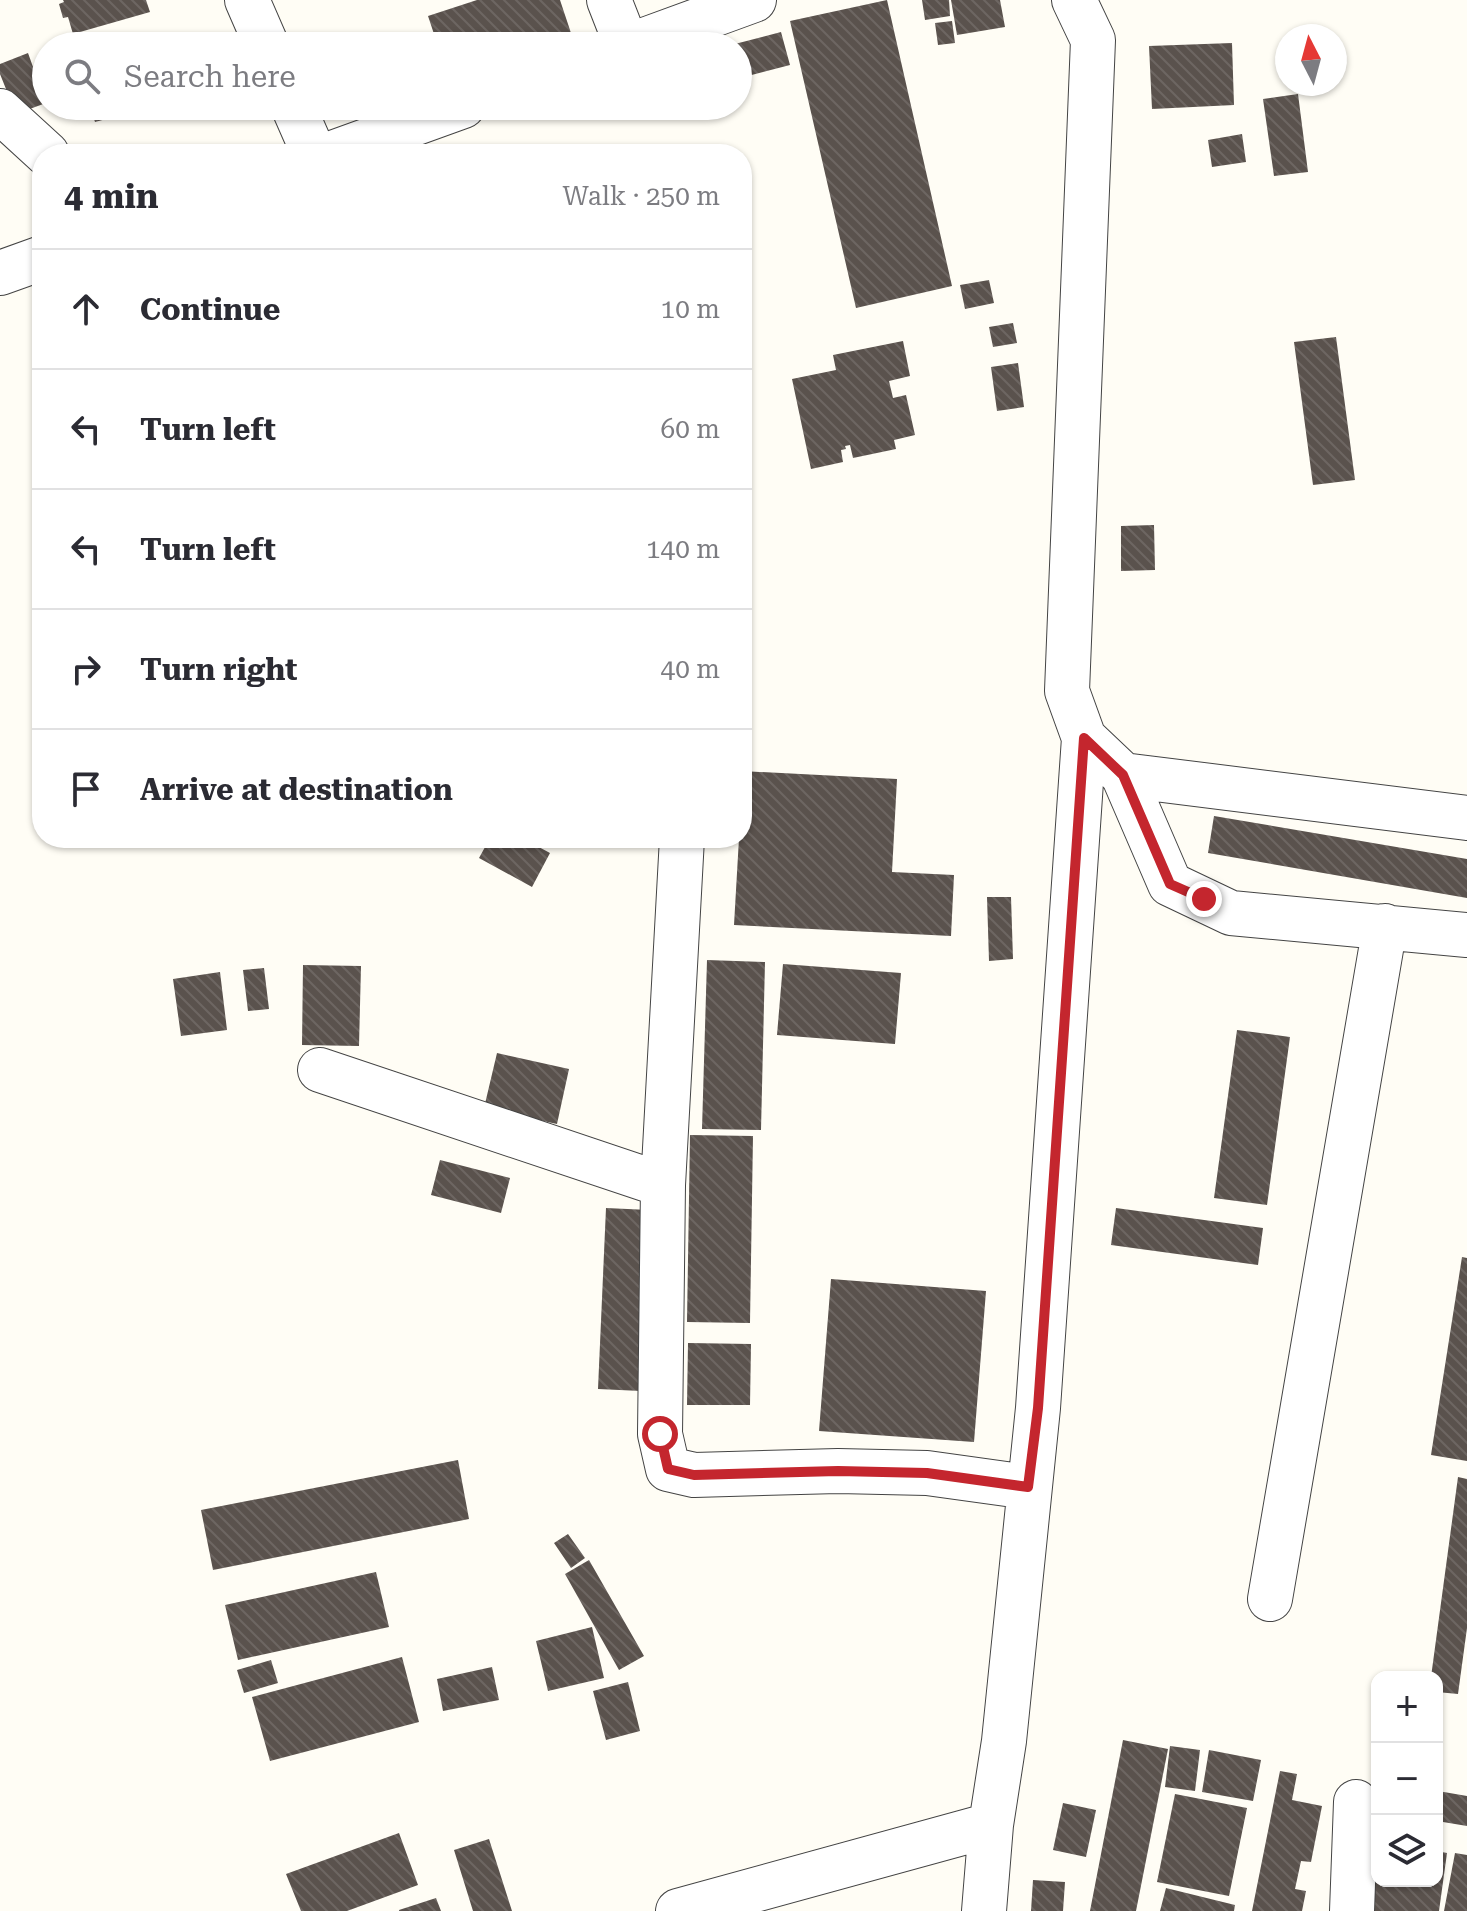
<!DOCTYPE html>
<meta charset="utf-8">
<style>
:root{--surface:#fff;--page:#f2f2f3;--text:#2b2b33;--muted:#7c7c81;--line:#e1e1e2}
body{margin:0;font-family:"Roboto Serif",serif;background:var(--page);color:var(--text)}
.controls{position:absolute;right:24px;bottom:24px;display:grid;overflow:hidden;border-radius:16px;box-shadow:0 2px 6px #0004}
.controls button{width:72px;height:72px;display:grid;place-items:center;padding:0;border:0;border-bottom:2px solid var(--line);background:var(--surface);color:var(--text);font:40px sans-serif}
.compass{position:absolute;left:1275px;top:24px;width:72px;height:72px;border-radius:50%;background:var(--surface);box-shadow:0 2px 6px #0004;rotate:354deg}
.stop{position:absolute;width:24px;height:24px;margin:-18px;border:6px solid #c4262e;border-radius:50%;background:#fff}
.stop.end{background:#c4262e;border-color:#fff;box-shadow:0 2px 8px #0008}
.list{margin:0;padding:0;list-style:none}
h2{display:flex;justify-content:space-between;align-items:center;height:104px;margin:0;padding:0 32px;font-size:34px}
h2 small{font-size:26px;font-weight:400;color:var(--muted)}
.list li{display:grid;grid-template-columns:52px 1fr auto;gap:24px;align-items:center;box-sizing:border-box;height:120px;padding:0 32px;border-top:2px solid var(--line)}
.list b{display:block;font-size:30px;white-space:nowrap}
.list em{font-size:26px;font-style:normal;color:var(--muted)}
.icon{flex:none;width:44px;height:44px;fill:none;stroke:currentColor;stroke-width:2;stroke-linecap:round;stroke-linejoin:round}
.map{position:relative;flex:none;width:1467px;height:1911px;overflow:hidden}
.search{position:absolute;background:var(--surface);box-shadow:0 2px 6px #0004;left:32px;top:32px;width:720px;height:88px;display:flex;align-items:center;gap:20px;box-sizing:border-box;padding:0 28px;border-radius:44px;color:var(--muted);font-size:30px}
.panel{position:absolute;background:var(--surface);box-shadow:0 2px 6px #0004;left:32px;top:144px;width:720px;height:704px;border-radius:32px}
.map>svg:first-child{display:block}
</style>
<div class="map">
<svg width="1467" height="1911" viewBox="0 0 1467 1911">
<defs>
<pattern id="building-back-hatch" width="6" height="6" patternUnits="userSpaceOnUse" patternTransform="scale(2)"><rect width="6" height="6" fill="#5a524d"/><path d="M-1 5l2 2M0 0l6 6M5-1l2 2" fill="none" stroke="#6d6662"/></pattern>
</defs>
<rect width="100%" height="100%" fill="#fffdf5"/>
<path fill="url(#building-back-hatch)" d="M 63,0 L 146,0 L 150,12 L 73,34 L 68,17 L 63,18 L 59,4 L 64,2 Z
M 477,0 L 560,0 L 573,39 L 551,46 L 547,34 L 512,46 L 438,46 L 428,16 Z
M 887,0 L 952,286 L 856,308 L 790,21 Z
M 922,0 L 949,0 L 950,16 L 925,20 Z
M 951,0 L 1000,0 L 1005,27 L 957,35 Z
M 952,21 L 955,43 L 938,45 L 935,23 Z
M 781,32 L 790,65 L 740,78 L 738,46 L 731,45 Z
M 1232,43 L 1234,105 L 1152,109 L 1149,46 Z
M 28,53 L 46,103 L 16,114 L 0,74 L 0,64 Z
M 1298,94 L 1308,172 L 1274,176 L 1263,99 Z
M 90,106 L 118,106 L 121,115 L 95,122 Z
M 1242,134 L 1246,162 L 1212,167 L 1208,140 Z
M 989,280 L 994,303 L 965,309 L 960,285 Z
M 1013,323 L 1017,343 L 993,347 L 989,327 Z
M 1336,337 L 1355,480 L 1313,485 L 1294,342 Z
M 903,341 L 910,376 L 889,381 L 893,398 L 906,395 L 915,435 L 894,440 L 896,449 L 853,458 L 850,445 L 845,446 L 846,449 L 841,450 L 843,462 L 811,469 L 792,379 L 836,370 L 833,355 Z
M 1018,363 L 1024,407 L 997,411 L 991,367 Z
M 1154,525 L 1155,570 L 1121,571 L 1121,526 Z
M 742,771 L 897,779 L 892,872 L 954,875 L 951,936 L 734,925 L 739,838 L 742,838 Z
M 1214,816 L 1467,859 L 1467,898 L 1208,853 Z
M 490,838 L 522,838 L 550,853 L 532,887 L 479,858 Z
M 987,897 L 1011,897 L 1013,959 L 989,961 Z
M 707,960 L 765,962 L 761,1130 L 702,1129 Z
M 783,964 L 901,973 L 895,1044 L 777,1035 Z
M 303,965 L 361,966 L 359,1046 L 302,1045 Z
M 264,968 L 269,1009 L 248,1011 L 243,970 Z
M 220,972 L 227,1030 L 181,1036 L 173,979 Z
M 1237,1030 L 1290,1037 L 1267,1205 L 1214,1198 Z
M 497,1053 L 569,1069 L 557,1124 L 484,1108 Z
M 690,1135 L 753,1136 L 750,1323 L 687,1322 Z
M 440,1160 L 510,1178 L 501,1213 L 431,1195 Z
M 606,1208 L 649,1210 L 641,1391 L 598,1389 Z
M 1116,1208 L 1263,1228 L 1258,1265 L 1111,1245 Z
M 1462,1257 L 1467,1258 L 1467,1461 L 1431,1455 Z
M 831,1279 L 986,1291 L 974,1442 L 819,1431 Z
M 688,1343 L 751,1344 L 750,1405 L 687,1405 Z
M 458,1460 L 469,1519 L 213,1570 L 201,1510 Z
M 1458,1477 L 1467,1479 L 1467,1628 L 1458,1694 L 1437,1692 L 1437,1677 L 1431,1677 Z
M 568,1534 L 585,1558 L 571,1568 L 554,1543 Z
M 589,1560 L 644,1656 L 619,1670 L 565,1574 Z
M 376,1572 L 389,1627 L 238,1660 L 225,1605 Z
M 592,1627 L 604,1678 L 548,1691 L 536,1641 Z
M 402,1657 L 419,1722 L 270,1761 L 252,1697 Z
M 271,1660 L 278,1683 L 244,1693 L 237,1670 Z
M 492,1667 L 499,1700 L 443,1711 L 437,1679 Z
M 628,1682 L 640,1731 L 606,1740 L 593,1691 Z
M 1123,1740 L 1168,1749 L 1136,1911 L 1090,1911 Z
M 1170,1746 L 1200,1750 L 1195,1791 L 1165,1787 Z
M 1209,1750 L 1261,1760 L 1253,1801 L 1202,1792 Z
M 1280,1771 L 1297,1774 L 1292,1800 L 1322,1806 L 1311,1862 L 1301,1861 L 1295,1889 L 1306,1891 L 1302,1911 L 1252,1911 Z
M 1438,1791 L 1467,1796 L 1467,1826 L 1437,1821 Z
M 1175,1794 L 1247,1808 L 1229,1896 L 1157,1882 Z
M 1063,1803 L 1096,1810 L 1086,1857 L 1053,1850 Z
M 399,1833 L 418,1885 L 347,1911 L 301,1911 L 286,1874 Z
M 489,1839 L 512,1911 L 473,1911 L 454,1850 Z
M 1374,1843 L 1377,1844 L 1377,1881 L 1437,1881 L 1437,1851 L 1447,1853 L 1439,1911 L 1365,1911 Z
M 1455,1853 L 1467,1855 L 1467,1911 L 1444,1911 Z
M 1033,1880 L 1065,1882 L 1063,1911 L 1031,1911 Z
M 1166,1888 L 1235,1905 L 1234,1911 L 1160,1911 Z
M 436,1898 L 441,1911 L 399,1911 L 399,1910 Z"/>
<g fill="none" stroke-linecap="round" stroke-linejoin="round">
<defs>
<path id="minor" d="M 247,0 L 267,46
M 609,0 L 627,46
M 1074,0 L 1093,40 L 1067,691 L 1084,738 L 1123,775 L 1467,818
M 628,46 L 754,0
M 293,106 L 314,154
M 0,111 L 47,154
M 330,154 L 463,106
M 0,273 L 42,258
M 1123,775 L 1170,884 L 1231,913 L 1467,935
M 682,838 L 663,1185 L 660,1434 L 668,1469 L 694,1475 L 838,1471 L 927,1473 L 1028,1487
M 320,1070 L 663,1185
M 1270,1599 L 1385,926
M 678,1911 L 991,1825
M 984,1911 L 991,1825 L 1004,1741 L 1038,1408 L 1084,738
M 1352,1911 L 1356,1802"/>
</defs>
<use href="#minor" stroke="#444" stroke-width="46"/>
<use href="#minor" stroke="#fff" stroke-width="44"/>
</g>
<g fill="none" stroke-linecap="round" stroke-linejoin="round">
<path stroke="#c4262e" stroke-width="10" d="M 660,1434 L 668,1469 L 694,1475 L 838,1471 L 927,1473 L 1028,1487 L 1038,1408 L 1084,738 L 1123,775 L 1170,884 L 1204,899"/>
</g>
</svg>
<div class="controls">
<button>+</button>
<button>−</button>
<button><svg class="icon" aria-label="layers" viewBox="0 0 24 24"><path d="M12 4l9 5-9 5-9-5zM3 14l9 5 9-5"/></svg></button>
</div>
<svg class="compass" viewBox="-18 -18 36 36"><path d="M0-13l5 13h-10z" fill="#e53935"/><path d="M0 13l5-13h-10z" fill="#7c7c81"/></svg>
<div class="stop" style="left:660px;top:1434px"></div>
<div class="stop end" style="left:1204px;top:899px"></div>
<div class="search"><svg class="icon" aria-label="search" viewBox="0 0 24 24"><circle cx="10" cy="10" r="6"/><path d="M15 15l6 6"/></svg>Search here</div>
<section class="panel">
<h2>4 min<small>Walk · 250 m</small></h2>
<ul class="list">
<li><svg class="icon" aria-label="ahead" viewBox="0 0 24 24"><path d="M12 20V5M6 11l6-6 6 6"/></svg><div><b>Continue</b></div><em>10 m</em></li>
<li><svg class="icon" aria-label="left" viewBox="0 0 24 24"><path d="M17 20v-9H6M10 6l-5 5 5 5"/></svg><div><b>Turn left</b></div><em>60 m</em></li>
<li><svg class="icon" aria-label="left" viewBox="0 0 24 24"><path d="M17 20v-9H6M10 6l-5 5 5 5"/></svg><div><b>Turn left</b></div><em>140 m</em></li>
<li><svg class="icon" aria-label="right" viewBox="0 0 24 24"><path d="M7 20v-9h11M14 6l5 5-5 5"/></svg><div><b>Turn right</b></div><em>40 m</em></li>
<li><svg class="icon" aria-label="arrive" viewBox="0 0 24 24"><path d="M6 21V4h12l-3 4 3 4H6"/></svg><div><b>Arrive at destination</b></div></li>
</ul>
</section>
</div>
